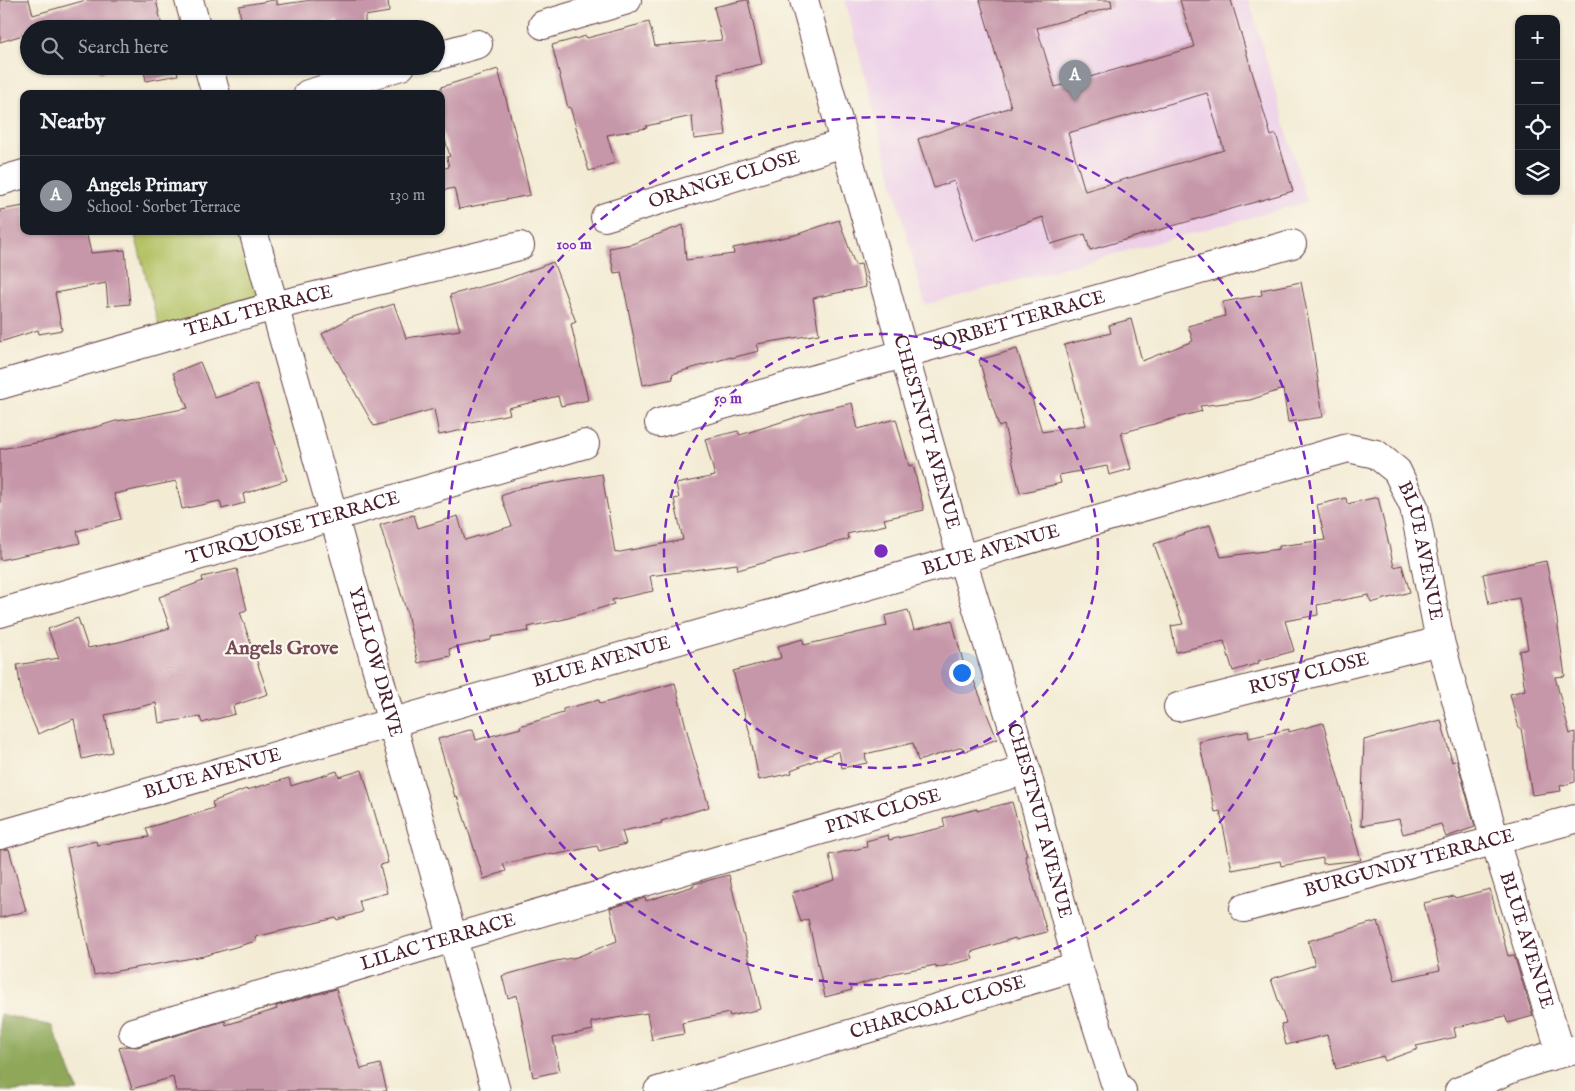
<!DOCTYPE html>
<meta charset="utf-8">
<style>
:root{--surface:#171b24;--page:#20242c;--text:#f1f3f6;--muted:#9ea1a6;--line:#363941;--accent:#8c9099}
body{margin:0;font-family:"IM FELL English",serif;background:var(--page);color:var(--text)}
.controls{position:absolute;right:15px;top:15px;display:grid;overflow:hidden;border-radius:10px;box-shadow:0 1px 4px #0004}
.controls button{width:45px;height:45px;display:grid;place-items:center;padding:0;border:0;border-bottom:1px solid var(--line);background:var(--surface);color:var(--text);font:25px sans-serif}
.you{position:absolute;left:961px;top:672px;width:18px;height:18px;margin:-12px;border:4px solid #fff;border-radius:50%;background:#1a73e8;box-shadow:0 0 0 8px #1a73e833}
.badge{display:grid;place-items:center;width:32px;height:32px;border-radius:50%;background:var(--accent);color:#fff;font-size:16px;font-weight:700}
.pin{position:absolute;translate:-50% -41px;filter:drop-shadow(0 1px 2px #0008)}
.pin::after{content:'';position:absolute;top:26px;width:18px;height:15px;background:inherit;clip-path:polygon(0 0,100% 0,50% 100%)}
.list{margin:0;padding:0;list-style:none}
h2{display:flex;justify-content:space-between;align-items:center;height:65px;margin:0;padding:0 20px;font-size:21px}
h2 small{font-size:16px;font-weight:400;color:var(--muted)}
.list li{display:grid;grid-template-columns:32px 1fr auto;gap:15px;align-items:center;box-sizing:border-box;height:80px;padding:0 20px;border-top:1px solid var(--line)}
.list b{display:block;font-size:19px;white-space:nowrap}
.list p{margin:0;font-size:16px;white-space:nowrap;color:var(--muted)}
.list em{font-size:16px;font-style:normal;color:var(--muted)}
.icon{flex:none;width:28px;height:28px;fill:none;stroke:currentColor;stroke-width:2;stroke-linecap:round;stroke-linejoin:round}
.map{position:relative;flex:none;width:1575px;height:1091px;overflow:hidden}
.search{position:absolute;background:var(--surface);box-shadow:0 1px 4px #0004;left:20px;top:20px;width:425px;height:55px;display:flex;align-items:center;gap:12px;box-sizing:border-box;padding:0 18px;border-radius:28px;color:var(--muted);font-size:19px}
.panel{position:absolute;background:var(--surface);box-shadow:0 1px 4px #0004;left:20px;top:90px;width:425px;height:145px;border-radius:10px}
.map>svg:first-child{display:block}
</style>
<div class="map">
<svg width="1575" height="1091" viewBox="0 0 1575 1091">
<rect width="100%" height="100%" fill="#fbf7ec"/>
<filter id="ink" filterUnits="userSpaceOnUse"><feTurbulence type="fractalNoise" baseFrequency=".02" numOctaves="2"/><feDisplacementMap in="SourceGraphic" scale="10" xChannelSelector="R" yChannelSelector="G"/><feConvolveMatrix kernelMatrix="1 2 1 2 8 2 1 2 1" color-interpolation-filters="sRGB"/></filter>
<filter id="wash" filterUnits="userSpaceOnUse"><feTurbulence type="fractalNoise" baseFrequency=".0096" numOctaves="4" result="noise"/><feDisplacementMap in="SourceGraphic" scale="20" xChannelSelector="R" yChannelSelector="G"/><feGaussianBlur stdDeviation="1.12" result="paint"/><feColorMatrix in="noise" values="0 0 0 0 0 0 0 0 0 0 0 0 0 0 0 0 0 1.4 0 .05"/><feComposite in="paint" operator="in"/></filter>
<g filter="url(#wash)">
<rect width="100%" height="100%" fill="#f3ebd4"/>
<path fill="#edd0e8" d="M 845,0 L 1249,0 L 1307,202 L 925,305 Z"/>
<path fill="#b3c163" stroke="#7e7047" d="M 134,231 L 240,231 L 260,303 L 160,331 Z"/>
<path fill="#8ea759" stroke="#6c6342" d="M 0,1014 L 52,1026 L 78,1091 L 0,1091 Z"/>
<g id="blocks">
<path fill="#c696a9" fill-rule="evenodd" d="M 0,0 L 29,0 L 33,15 L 86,0 L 156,0 L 162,26 L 168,25 L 168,29 L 29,29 L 29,33 L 0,42 Z
M 274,0 L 277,0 L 277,5 L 312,0 L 388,0 L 389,12 L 365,16 L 365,24 L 338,26 L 338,21 L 297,29 L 242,29 L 239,6 Z
M 745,0 L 748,0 L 762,64 L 718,74 L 726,135 L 694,139 L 692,116 L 646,126 L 647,128 L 607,135 L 615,163 L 589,171 L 570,107 L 568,108 L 552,45 L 586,36 L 587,38 L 649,22 L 655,46 L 722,40 L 714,7 Z
M 980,0 L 1111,0 L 1112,7 L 1037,28 L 1055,87 L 1194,47 L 1180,0 L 1231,0 L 1271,136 L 1276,134 L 1293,191 L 1090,250 L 1085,234 L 1051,244 L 1043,217 L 974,241 L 954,181 L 934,188 L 918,139 L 1011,107 ZM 1207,93 L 1224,150 L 1085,191 L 1068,133 Z
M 97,66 L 117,66 L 100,73 Z
M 143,66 L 176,66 L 178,75 L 146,81 Z
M 498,69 L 522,159 L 530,195 L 459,209 L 454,188 L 441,191 L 441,169 L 449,167 L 447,157 L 450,156 L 441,127 L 441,87 Z
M 24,206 L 24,231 L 86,231 L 91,253 L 125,250 L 130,304 L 108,306 L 106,283 L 55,293 L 62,330 L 39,334 L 38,330 L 0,342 L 0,210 Z
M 839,220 L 855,265 L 861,264 L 866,287 L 813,298 L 819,334 L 757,344 L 759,351 L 731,358 L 731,357 L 672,374 L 673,379 L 643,385 L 621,272 L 614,273 L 609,248 L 632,244 L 683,225 L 686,260 L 734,254 L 733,248 L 795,235 Z
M 553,262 L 576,322 L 571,324 L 588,400 L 561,406 L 558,396 L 508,408 L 510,414 L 466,423 L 467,429 L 439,435 L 434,409 L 374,426 L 322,334 L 350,318 L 394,304 L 406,338 L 460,330 L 450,295 L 502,281 Z
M 1301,282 L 1311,333 L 1323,417 L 1288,422 L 1283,389 L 1250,400 L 1200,406 L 1202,411 L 1121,433 L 1131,469 L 1109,475 L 1107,466 L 1059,475 L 1061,483 L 1020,493 L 1004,425 L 999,427 L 979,360 L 1017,349 L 1042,432 L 1086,425 L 1064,345 L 1111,333 L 1109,325 L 1131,319 L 1142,361 L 1193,341 L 1188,326 L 1225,316 L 1223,302 L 1262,295 L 1261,290 Z
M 200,362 L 215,398 L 257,384 L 287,480 L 243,494 L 245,503 L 222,509 L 220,501 L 182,509 L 176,481 L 114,494 L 121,519 L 77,531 L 80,543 L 0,560 L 0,449 L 53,440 L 116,421 L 137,418 L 188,408 L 173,373 Z
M 852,403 L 858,429 L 896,419 L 909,466 L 913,465 L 924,510 L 884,519 L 886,525 L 847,534 L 849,539 L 738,570 L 737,564 L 650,576 L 653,591 L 612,600 L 614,604 L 565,619 L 528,627 L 529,631 L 491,637 L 491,640 L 449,649 L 451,656 L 418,663 L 407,613 L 380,525 L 414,515 L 418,528 L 458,516 L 465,540 L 512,526 L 501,496 L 521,488 L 602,474 L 615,553 L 683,540 L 674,499 L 679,498 L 676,484 L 715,476 L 705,439 L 738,431 L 740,435 L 813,412 Z
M 1378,497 L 1394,567 L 1402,565 L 1410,592 L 1371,603 L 1369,595 L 1317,605 L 1318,615 L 1285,621 L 1294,651 L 1258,661 L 1259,663 L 1233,671 L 1224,641 L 1176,652 L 1171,626 L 1183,624 L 1154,544 L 1210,525 L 1221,557 L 1279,549 L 1279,546 L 1325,540 L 1317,505 L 1346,498 L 1347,504 Z
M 1546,561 L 1554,599 L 1565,676 L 1555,677 L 1570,734 L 1575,732 L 1575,782 L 1560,786 L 1561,791 L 1532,795 L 1521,728 L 1519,728 L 1510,694 L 1525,690 L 1519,651 L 1528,649 L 1519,598 L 1489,604 L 1483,574 Z
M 237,569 L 247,610 L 240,612 L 268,694 L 233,706 L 235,714 L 202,723 L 200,717 L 159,723 L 156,703 L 105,715 L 112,752 L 82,759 L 74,719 L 38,734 L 22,696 L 17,665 L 59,658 L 48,629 L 78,618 L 88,648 L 119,642 L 170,628 L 159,597 L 203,581 L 202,577 Z
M 908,610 L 914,630 L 952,620 L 966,673 L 970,671 L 997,739 L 964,752 L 962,747 L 918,761 L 913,743 L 865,754 L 867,763 L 842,768 L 839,751 L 791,770 L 792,773 L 759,780 L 749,730 L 733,671 L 781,658 L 778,646 L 803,639 L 804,645 L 887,626 L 885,616 Z
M 675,683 L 691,747 L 709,807 L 661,821 L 662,823 L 622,831 L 626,844 L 599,851 L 597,846 L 553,855 L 552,853 L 503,864 L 506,871 L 484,879 L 457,796 L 455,797 L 438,739 L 473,729 L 476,740 L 521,728 L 520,726 L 563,713 L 563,709 L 599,700 L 600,704 Z
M 1441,720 L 1452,762 L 1457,760 L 1475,827 L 1446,837 L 1441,824 L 1403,834 L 1399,819 L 1361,826 L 1364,740 Z
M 1323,723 L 1361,860 L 1323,864 L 1323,858 L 1281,866 L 1280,861 L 1232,870 L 1220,811 L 1215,812 L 1199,742 L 1248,731 L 1249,738 L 1289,729 L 1289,732 Z
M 362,770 L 380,831 L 388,863 L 380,865 L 387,893 L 359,900 L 362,912 L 337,920 L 336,918 L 255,937 L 256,941 L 204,956 L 94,975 L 67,848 L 96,841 L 97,845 L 149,837 L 146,828 L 214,808 L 212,802 L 246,789 L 247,790 L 289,778 L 291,786 L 337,771 L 339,777 Z
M 1012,802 L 1027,855 L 1025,856 L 1047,932 L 1016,940 L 1015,938 L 971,952 L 973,959 L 936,968 L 936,965 L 894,973 L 851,987 L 852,990 L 825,997 L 808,919 L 801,922 L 792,893 L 835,880 L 829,855 L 867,847 L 866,841 L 888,835 L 889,840 L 945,827 L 943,818 L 977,809 L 977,811 Z
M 9,849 L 26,911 L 0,918 L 0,850 Z
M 729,875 L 761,1009 L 730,1016 L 729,1013 L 682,1023 L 684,1034 L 652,1040 L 647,1013 L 591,1022 L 593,1030 L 553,1038 L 560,1071 L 533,1077 L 517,995 L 508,998 L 502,976 L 551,962 L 577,957 L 617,941 L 610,908 L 645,898 L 646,901 L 694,886 L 694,884 Z
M 1490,889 L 1508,956 L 1514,955 L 1533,1016 L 1508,1023 L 1505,1016 L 1454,1028 L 1456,1037 L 1416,1046 L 1418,1049 L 1385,1061 L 1383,1056 L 1336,1069 L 1327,1035 L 1286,1045 L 1281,1024 L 1286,1023 L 1271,979 L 1315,965 L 1308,941 L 1378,921 L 1395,980 L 1440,970 L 1424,903 L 1454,896 L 1455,898 Z
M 336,989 L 361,1069 L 380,1064 L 387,1091 L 176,1091 L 173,1077 L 132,1089 L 119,1048 L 127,1046 L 137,1047 L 225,1021 L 226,1025 L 277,1009 L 276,1006 Z"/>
</g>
</g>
<g filter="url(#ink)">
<use href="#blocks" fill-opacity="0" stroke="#633e44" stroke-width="1"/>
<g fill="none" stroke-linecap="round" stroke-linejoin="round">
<defs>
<g id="minor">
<path d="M 189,0 L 197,29"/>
<path id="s1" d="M 804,0 L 962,559 L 1026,770 L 1078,966 L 1115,1083 L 1122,1091"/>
<path d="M 543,25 L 627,0"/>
<path d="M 436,56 L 478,44"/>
<path d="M 208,66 L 216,94"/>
<path d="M 308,94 L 401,66"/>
<path d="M 0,181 L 24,174"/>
<path id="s2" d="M 605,217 L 844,143"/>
<path id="s3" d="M 253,231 L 496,1091"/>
<path id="s4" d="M 0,385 L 274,306 L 520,246"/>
<path id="s5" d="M 659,423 L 1292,244"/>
<path id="s6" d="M 0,613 L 585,444"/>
<path id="s7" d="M 1178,707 L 1440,641"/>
<path id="s8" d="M 0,835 L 1348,448 L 1376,454 L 1397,471 L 1414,507 L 1440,641 L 1495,841 L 1561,1053"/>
<path id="s9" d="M 1244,908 L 1575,819"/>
<path id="s10" d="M 133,1032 L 1026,770"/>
<path id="s11" d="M 658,1091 L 1078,966"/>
<path d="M 1459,1091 C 1475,1086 1490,1078 1506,1071 C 1528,1062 1552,1055 1575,1050"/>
</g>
</defs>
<use href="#minor" stroke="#633e44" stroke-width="30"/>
<use href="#minor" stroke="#fff" stroke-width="28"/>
</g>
</g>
<g fill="none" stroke="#7b2cbf" stroke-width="2.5" stroke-dasharray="9 6">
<circle cx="881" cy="551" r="217"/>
<circle cx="881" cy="551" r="434"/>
</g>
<g text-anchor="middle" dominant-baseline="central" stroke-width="4.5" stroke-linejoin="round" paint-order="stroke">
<g font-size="19" fill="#4a1f2b" stroke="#fbf7ec">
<text stroke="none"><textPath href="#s2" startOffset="125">ORANGE CLOSE</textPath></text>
<text stroke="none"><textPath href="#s4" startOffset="269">TEAL TERRACE</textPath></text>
<text stroke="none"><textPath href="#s5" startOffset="374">SORBET TERRACE</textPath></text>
<text stroke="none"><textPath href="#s1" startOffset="449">CHESTNUT AVENUE</textPath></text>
<text stroke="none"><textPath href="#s6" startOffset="305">TURQUOISE TERRACE</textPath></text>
<text stroke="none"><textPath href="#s8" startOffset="1031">BLUE AVENUE</textPath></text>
<text stroke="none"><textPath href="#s8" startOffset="1542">BLUE AVENUE</textPath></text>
<text stroke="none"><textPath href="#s3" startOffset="448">YELLOW DRIVE</textPath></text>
<text stroke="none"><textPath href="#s8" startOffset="626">BLUE AVENUE</textPath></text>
<text stroke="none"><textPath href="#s7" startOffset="135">RUST CLOSE</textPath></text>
<text stroke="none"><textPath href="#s8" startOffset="221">BLUE AVENUE</textPath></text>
<text stroke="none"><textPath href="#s10" startOffset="782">PINK CLOSE</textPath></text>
<text stroke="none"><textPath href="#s1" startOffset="854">CHESTNUT AVENUE</textPath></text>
<text stroke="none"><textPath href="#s9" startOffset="171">BURGUNDY TERRACE</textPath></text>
<text stroke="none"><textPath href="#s8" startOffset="1946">BLUE AVENUE</textPath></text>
<text stroke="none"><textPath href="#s10" startOffset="318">LILAC TERRACE</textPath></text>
<text stroke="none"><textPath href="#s11" startOffset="292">CHARCOAL CLOSE</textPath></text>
</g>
<g font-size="20" font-weight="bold" fill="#754957" stroke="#fbf7ec">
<text x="282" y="648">Angels Grove</text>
</g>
</g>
<circle cx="881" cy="551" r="8" fill="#7b2cbf" stroke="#fbf7ec" stroke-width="2.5"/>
<g font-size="15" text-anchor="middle" font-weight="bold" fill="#7b2cbf" stroke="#fbf7ec" stroke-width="4.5" stroke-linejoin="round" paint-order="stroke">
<text x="574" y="249">100 m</text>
<text x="728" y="403">50 m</text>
</g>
</svg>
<div class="controls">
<button>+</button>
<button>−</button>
<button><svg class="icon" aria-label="locate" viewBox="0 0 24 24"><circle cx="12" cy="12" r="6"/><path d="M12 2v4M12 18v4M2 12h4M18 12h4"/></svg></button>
<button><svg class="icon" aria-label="layers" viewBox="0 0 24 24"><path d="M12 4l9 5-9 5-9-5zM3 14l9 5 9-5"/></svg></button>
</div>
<div class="you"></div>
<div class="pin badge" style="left:1075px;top:101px">A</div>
<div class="search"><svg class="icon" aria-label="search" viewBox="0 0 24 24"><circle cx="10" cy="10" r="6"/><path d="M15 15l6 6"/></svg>Search here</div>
<section class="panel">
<h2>Nearby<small></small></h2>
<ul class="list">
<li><span class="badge">A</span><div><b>Angels Primary</b><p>School · Sorbet Terrace</p></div><em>130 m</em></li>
</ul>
</section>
</div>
